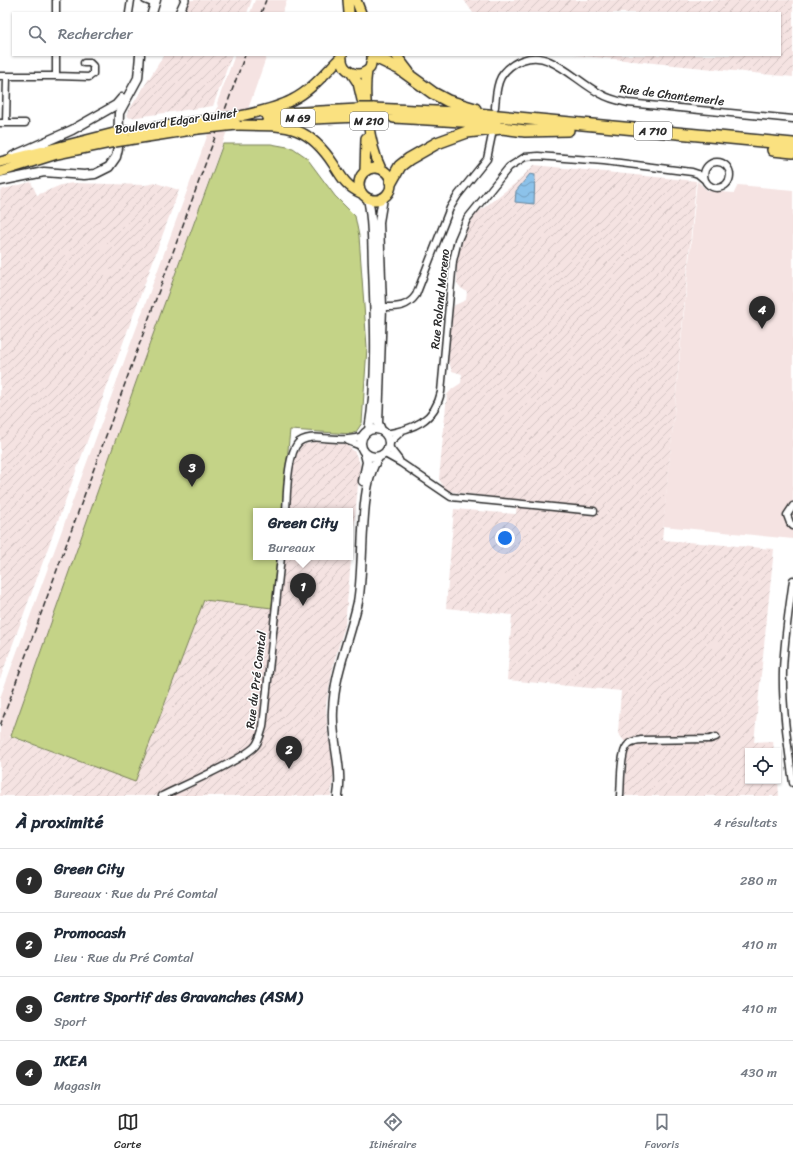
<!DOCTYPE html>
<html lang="fr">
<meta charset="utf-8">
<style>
:root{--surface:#fff;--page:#f6f6f7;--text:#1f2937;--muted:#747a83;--line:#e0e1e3;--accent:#2b2b2b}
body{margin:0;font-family:Sriracha,sans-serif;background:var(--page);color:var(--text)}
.controls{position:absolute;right:12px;bottom:12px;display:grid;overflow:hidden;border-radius:0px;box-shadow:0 1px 3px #0004}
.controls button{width:36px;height:36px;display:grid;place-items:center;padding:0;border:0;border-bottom:1px solid var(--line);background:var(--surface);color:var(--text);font:20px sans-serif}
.you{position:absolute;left:505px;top:538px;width:14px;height:14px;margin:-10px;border:3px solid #fff;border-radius:50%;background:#1a73e8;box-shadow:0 0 0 6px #1a73e833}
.badge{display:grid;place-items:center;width:26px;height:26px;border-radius:50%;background:var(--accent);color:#fff;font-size:13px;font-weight:700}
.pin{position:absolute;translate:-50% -33px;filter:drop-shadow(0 1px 2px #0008)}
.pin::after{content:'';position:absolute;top:21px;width:14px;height:12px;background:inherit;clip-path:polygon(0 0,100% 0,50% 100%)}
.popup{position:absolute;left:253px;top:508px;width:100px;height:52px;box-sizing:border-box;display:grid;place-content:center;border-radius:0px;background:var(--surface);filter:drop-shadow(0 1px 3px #0005);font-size:13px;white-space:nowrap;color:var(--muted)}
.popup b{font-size:15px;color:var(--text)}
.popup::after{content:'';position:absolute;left:50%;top:100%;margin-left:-8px;border:8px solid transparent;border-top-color:var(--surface)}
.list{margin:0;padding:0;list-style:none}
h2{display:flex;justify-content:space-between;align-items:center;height:52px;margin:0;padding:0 16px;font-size:17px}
h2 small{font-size:13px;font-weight:400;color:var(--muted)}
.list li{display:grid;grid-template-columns:26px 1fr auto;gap:12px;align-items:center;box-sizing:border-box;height:64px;padding:0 16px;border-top:1px solid var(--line)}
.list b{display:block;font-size:15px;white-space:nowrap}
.list p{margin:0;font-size:13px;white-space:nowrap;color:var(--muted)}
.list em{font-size:13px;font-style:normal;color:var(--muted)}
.icon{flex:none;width:22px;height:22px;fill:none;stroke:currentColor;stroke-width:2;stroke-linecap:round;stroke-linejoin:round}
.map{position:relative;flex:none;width:793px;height:796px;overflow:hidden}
.search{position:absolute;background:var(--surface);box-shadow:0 1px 3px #0004;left:12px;right:12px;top:12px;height:44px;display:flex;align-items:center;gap:10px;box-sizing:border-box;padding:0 14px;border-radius:0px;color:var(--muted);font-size:15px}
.sheet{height:308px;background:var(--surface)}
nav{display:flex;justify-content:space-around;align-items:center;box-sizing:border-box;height:56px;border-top:1px solid var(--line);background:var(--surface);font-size:11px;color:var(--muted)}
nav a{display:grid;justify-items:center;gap:2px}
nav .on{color:var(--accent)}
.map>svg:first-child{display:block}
</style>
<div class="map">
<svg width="793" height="796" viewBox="0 0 793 796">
<defs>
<pattern id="industrial-furrows" width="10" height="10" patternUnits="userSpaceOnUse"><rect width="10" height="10" fill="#f5e3e2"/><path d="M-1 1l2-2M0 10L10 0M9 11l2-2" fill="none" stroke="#d2c3c2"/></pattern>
<pattern id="water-waves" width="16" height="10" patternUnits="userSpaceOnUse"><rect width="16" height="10" fill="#8cc2ea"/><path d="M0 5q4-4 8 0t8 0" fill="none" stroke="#739ebe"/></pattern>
</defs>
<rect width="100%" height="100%" fill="#fff"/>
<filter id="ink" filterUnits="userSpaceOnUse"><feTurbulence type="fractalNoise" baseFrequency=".025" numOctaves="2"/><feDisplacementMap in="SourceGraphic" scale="8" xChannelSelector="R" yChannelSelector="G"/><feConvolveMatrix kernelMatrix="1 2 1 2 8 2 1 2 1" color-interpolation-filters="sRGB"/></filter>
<g filter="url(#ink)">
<path fill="#f5e3e2" d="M 255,0 L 287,0 L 282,13 L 250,13 Z
M 235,55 L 267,55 L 247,112 L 235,109 L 147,351 L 11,736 L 4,738 L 0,748 L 0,698 L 218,107 L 217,103 Z
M 697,181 L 708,191 L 734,193 L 738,185 L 793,190 L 793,539 L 663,526 Z"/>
<path fill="url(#industrial-furrows)" d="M 190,0 L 252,0 L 247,13 L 185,13 Z
M 464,0 L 793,0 L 793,77 L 574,55 L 780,55 L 780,13 L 473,13 Z
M 164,55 L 232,55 L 213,106 L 130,118 L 126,115 Z
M 534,165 L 696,181 L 662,540 L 774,549 L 754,742 L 773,741 L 774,751 L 748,751 L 748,781 L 778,781 L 779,796 L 624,796 L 628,746 L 618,733 L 621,691 L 507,680 L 512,615 L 446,608 L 454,509 L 516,514 L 517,500 L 453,492 L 445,490 L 439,479 L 447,395 L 452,389 L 461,383 L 462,374 L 452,371 L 448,360 L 453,308 L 455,305 L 466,300 L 467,292 L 461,288 L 457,283 L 457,257 L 466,228 L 473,216 L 517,182 Z
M 31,182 L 37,195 L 61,185 L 73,183 L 145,185 L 156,183 L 179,190 L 0,679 L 0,190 Z
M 314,442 L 345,444 L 354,451 L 360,463 L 345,625 L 334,662 L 326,705 L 327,727 L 334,771 L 331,796 L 0,796 L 0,749 L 5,735 L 135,781 L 204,600 L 279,609 L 284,557 L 350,557 L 350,511 L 289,511 L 295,455 L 302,445 Z"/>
<path fill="#c4d387" stroke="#787f59" d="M 223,144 L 271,144 L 293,148 L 306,157 L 335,196 L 355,216 L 359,236 L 367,347 L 362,423 L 356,432 L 351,434 L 290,430 L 282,511 L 256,511 L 256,557 L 277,557 L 272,608 L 204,600 L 135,782 L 11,736 L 147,351 Z"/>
<path fill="url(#water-waves)" stroke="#65869e" d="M 530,174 L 535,175 L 534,204 L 515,202 L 516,191 Z"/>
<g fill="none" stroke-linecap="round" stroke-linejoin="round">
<defs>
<path id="minor" d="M 145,0 L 155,4
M 56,13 L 56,0
M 129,13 L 131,0
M 0,76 L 56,76 L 56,55
M 56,76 L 89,77 L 93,74 L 93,66 L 90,63 L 84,63
M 495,107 C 496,97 496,86 501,77 C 511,61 532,53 549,61 C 568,69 583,85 601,94 C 609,99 619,101 628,103 L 793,119
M 0,123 L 6,123 L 7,76
M 6,123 L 25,123
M704 175a13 13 0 1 1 26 0a13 13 0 1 1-26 0Z
M 382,307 C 396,307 407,308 416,295 L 450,208 L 458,195 L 487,159 L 492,135
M 386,434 C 413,429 435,421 441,392 L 453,261 L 458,240 L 467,219 L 509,167 L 525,157 L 538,156 L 604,161 L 692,172 L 698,174 L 705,180
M 348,441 L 361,446
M 390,442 L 402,431
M 389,447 L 399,460
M 385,454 L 401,463 L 451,497 L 594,511
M 793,506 L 787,515 L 790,523 L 793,526
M 286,511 C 287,495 287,453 299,442 C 306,437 315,437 323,438 C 337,439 349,441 363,436
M 793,580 C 789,610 784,640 783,671 C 782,708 788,746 793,783
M 162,796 C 180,787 247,758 256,745 C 260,739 261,733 263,727 L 281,557
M 620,796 C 621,785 620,754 627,746 C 630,741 635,741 641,740 L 710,739 L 716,737"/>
<path id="tertiary" d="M 179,13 L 185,0"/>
<path id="secondary" d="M 152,13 L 156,0
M 13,156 L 72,130 L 116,105 L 122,98
M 0,181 L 44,172 L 84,175 L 95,174 L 109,167 L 116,157 L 118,148 L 119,113 L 138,78 L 140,55
M 368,199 C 373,220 372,243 373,266 C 375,320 378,377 369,430
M361 443a14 14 0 1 1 28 0a14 14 0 1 1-28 0Z
M 381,430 L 378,423 L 382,307 L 379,222 L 383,198
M 363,481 L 367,462 L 365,454
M 338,796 C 343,767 331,740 333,711 C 334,673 350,639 358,602 C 365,564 358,486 378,458"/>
<path id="primary" d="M 348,0 L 349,13
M 356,0 L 361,13
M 342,55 C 340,72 359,80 370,68 L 373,55
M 396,55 L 409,72
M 367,71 C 363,97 369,145 381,169
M 352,74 L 358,83 L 362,100
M 265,114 L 358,109
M 241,116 C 258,112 277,108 292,100 C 311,91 326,72 341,57
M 267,121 L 359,117
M 237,125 C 285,126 306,122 334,165 C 342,178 347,187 361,193
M 129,131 L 201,121
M 128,140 L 198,129
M 0,162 L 114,133
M359 184a16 16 0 1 1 32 0a16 16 0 1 1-32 0Z
M 365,171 L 366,138
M 0,172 L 57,154 L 115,142"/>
<path id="motorway" d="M 373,56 L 400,69 L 433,93 L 448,101 L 475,109
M 373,109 L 477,114 L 793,144
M 394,117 L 495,123
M 773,150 L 793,152
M 391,182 L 400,166 L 409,159 L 437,143 L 467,132 L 502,128 L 525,131 L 568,130"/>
</defs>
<use href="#minor" stroke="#2b2b2b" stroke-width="9"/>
<use href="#tertiary" stroke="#2b2b2b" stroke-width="10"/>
<use href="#secondary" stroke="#2b2b2b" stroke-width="11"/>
<use href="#primary" stroke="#2b2b2b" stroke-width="12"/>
<use href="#motorway" stroke="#2b2b2b" stroke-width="14"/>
<use href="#minor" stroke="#fff" stroke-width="6"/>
<use href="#tertiary" stroke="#fff" stroke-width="7"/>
<use href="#secondary" stroke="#fff" stroke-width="8"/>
<use href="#primary" stroke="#fae180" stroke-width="9"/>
<use href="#motorway" stroke="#fae180" stroke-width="11"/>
<path stroke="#2b2b2b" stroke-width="1.5" stroke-dasharray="6 3" stroke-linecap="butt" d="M 261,13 L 266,0
M 0,726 L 245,55"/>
<defs>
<path id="primary-bridge" d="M 201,121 L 241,116
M 198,129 L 237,125
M 114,133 L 129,131
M 115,142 L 128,140"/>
<path id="motorway-bridge" d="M 358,109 L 373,109
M 359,117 L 374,117"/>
</defs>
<use href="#primary-bridge" stroke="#2b2b2b" stroke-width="12" stroke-linecap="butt"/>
<use href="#motorway-bridge" stroke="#2b2b2b" stroke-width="14" stroke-linecap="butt"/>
<use href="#primary-bridge" stroke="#fae180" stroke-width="9"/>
<use href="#motorway-bridge" stroke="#fae180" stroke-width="11"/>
</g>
</g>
<g text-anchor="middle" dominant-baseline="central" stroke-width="3" stroke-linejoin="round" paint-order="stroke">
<g fill="#fff" stroke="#6b6b6b" stroke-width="1">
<rect x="281" y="109" width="34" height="18" rx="3"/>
<rect x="350" y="112" width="38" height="18" rx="3"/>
<rect x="634" y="122" width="38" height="18" rx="3"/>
</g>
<g font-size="11" font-weight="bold" fill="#2b2b2b">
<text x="298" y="118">M 69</text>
<text x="369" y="121">M 210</text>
<text x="653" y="131">A 710</text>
</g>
<g font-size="12" fill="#2b2b2b" stroke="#fff">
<text transform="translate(672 95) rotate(7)">Rue de Chantemerle</text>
<text transform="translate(176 121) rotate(-8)">Boulevard Edgar Quinet</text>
<text transform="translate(440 299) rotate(-84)">Rue Roland Moreno</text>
<text transform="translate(256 680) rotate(-83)">Rue du Pré Comtal</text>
</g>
</g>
</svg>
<div class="controls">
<button><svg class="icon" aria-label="locate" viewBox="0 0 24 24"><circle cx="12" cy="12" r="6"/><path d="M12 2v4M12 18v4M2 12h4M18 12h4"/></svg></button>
</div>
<div class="you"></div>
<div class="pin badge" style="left:303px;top:606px">1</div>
<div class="popup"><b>Green City</b>Bureaux</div>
<div class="pin badge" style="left:289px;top:769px">2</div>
<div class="pin badge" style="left:192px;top:487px">3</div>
<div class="pin badge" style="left:762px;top:329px">4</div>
<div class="search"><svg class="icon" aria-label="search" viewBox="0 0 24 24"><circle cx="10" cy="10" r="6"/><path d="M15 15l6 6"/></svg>Rechercher</div>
</div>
<section class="sheet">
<h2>À proximité<small>4 résultats</small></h2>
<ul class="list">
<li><span class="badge">1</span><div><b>Green City</b><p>Bureaux · Rue du Pré Comtal</p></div><em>280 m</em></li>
<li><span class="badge">2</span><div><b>Promocash</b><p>Lieu · Rue du Pré Comtal</p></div><em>410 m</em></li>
<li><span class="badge">3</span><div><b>Centre Sportif des Gravanches (ASM)</b><p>Sport</p></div><em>410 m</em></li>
<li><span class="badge">4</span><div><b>IKEA</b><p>Magasin</p></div><em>430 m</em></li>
</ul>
</section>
<nav>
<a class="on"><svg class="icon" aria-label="map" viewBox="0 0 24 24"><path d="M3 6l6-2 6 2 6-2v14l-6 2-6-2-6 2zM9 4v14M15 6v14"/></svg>Carte</a>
<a><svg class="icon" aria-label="directions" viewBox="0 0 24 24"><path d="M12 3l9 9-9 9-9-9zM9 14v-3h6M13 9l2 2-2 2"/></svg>Itinéraire</a>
<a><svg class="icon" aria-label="saved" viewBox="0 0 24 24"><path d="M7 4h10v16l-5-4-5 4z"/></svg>Favoris</a>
</nav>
